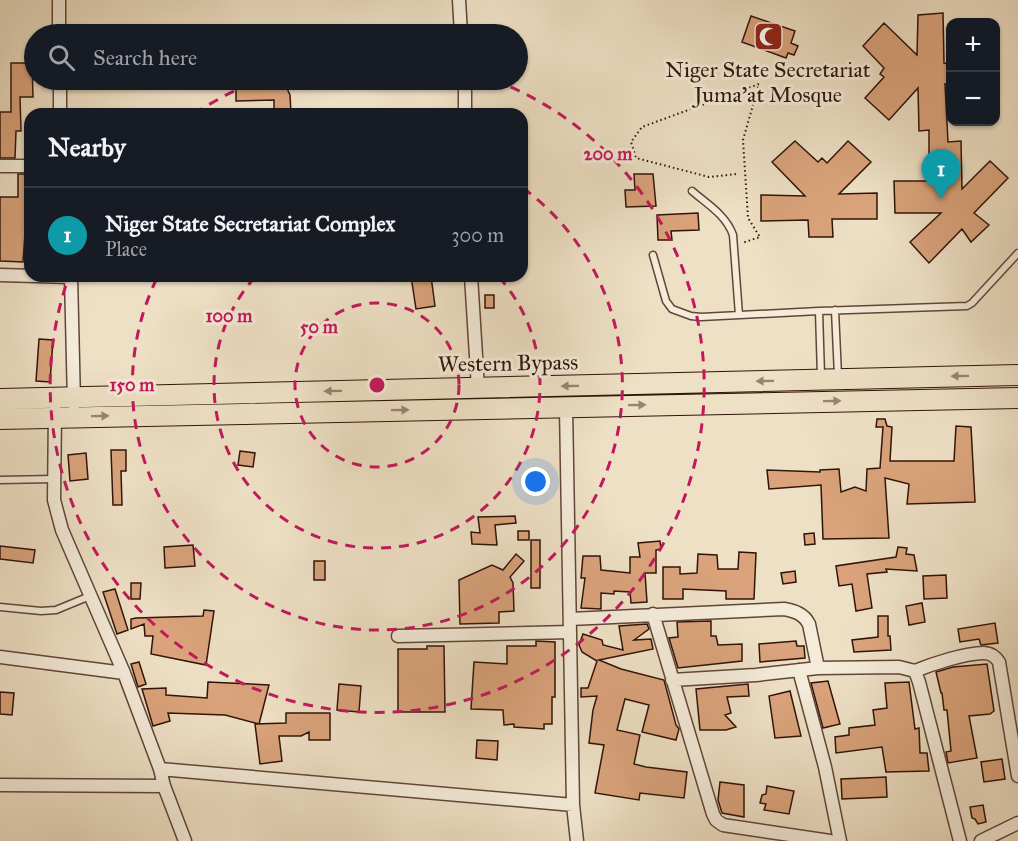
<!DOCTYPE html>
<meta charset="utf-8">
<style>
:root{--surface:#171b24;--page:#20242c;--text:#f1f3f6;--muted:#9ea1a6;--line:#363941;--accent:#d93025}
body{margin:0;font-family:"IM FELL Great Primer",serif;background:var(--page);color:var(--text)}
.controls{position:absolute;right:18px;top:18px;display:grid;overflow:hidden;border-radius:12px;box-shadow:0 2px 4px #0004}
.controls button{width:54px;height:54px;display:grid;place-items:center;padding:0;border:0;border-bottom:2px solid var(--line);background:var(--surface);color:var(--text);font:30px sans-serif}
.you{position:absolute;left:536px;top:482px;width:21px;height:21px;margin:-15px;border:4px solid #fff;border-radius:50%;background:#1a73e8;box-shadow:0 0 0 9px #1a73e833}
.badge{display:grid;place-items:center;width:39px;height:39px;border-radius:50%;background:var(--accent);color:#fff;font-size:20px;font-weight:700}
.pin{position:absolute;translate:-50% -50px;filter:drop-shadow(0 2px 3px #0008)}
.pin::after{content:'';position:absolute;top:32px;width:21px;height:18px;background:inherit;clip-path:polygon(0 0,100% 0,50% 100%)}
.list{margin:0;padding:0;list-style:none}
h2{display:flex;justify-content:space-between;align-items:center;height:78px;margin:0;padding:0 24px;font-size:26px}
h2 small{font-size:20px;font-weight:400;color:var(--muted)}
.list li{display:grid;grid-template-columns:39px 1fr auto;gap:18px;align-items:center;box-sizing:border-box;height:96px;padding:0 24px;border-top:2px solid var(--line)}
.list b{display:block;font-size:22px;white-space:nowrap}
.list p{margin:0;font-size:20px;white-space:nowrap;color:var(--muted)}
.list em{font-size:20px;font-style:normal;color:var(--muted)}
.icon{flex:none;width:33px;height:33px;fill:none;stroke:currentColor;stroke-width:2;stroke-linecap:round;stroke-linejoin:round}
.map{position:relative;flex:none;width:1018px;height:841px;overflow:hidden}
.search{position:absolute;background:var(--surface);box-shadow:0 2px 4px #0004;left:24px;top:24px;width:504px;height:66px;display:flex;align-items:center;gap:15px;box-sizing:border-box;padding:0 21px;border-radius:33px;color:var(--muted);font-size:22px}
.panel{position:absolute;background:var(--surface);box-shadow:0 2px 4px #0004;left:24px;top:108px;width:504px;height:174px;border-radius:18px}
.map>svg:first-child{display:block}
</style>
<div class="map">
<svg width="1018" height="841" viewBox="0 0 1018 841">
<rect width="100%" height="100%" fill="#eee0c5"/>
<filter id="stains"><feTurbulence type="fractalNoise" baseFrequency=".00333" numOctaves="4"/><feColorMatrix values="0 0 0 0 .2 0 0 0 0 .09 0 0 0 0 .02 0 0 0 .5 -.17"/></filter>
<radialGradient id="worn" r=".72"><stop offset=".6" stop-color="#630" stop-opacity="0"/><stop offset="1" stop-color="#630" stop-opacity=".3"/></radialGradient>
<path fill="#daa37b" stroke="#301309" stroke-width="1.5" d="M 943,13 L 944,63 L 951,64 L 951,85 L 945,84 L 948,142 L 961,141 L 962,189 L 990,161 L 1008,178 L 974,213 L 989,225 L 971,242 L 962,229 L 929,263 L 910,242 L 941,213 L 895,213 L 894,181 L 927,181 L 926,175 L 929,175 L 929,130 L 919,131 L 918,88 L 889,120 L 865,98 L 884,77 L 880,74 L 884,68 L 863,46 L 884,23 L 917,55 L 918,15 Z
M 751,16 L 795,31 L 791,43 L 798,46 L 794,55 L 788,53 L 786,58 L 742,42 Z
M 11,63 L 32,63 L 33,97 L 20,97 L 21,131 L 16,131 L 15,158 L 0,158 L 0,112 L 11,112 Z
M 284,82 L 290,95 L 291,114 L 274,114 L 274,100 L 236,101 L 236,83 Z
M 795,141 L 818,162 L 822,158 L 827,163 L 848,141 L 871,162 L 839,194 L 877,193 L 877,219 L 832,219 L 833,237 L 809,237 L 808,220 L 761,221 L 761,195 L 805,196 L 772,162 Z
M 18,174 L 30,174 L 30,234 L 25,234 L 23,262 L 0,261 L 0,197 L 18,197 Z
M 634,174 L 653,174 L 656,206 L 626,207 L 625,190 L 635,190 Z
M 698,213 L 699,230 L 671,231 L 672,240 L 658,240 L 657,215 Z
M 411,276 L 431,276 L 435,306 L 416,309 Z
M 485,295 L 494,295 L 494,308 L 485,308 Z
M 39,339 L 53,340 L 50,382 L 36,381 Z
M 877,419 L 885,419 L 887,426 L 892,427 L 890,461 L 954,461 L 956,426 L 971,427 L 975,502 L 907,504 L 909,484 L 885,478 L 889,538 L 823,539 L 821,485 L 769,489 L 767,470 L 820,472 L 820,470 L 839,469 L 841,492 L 855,487 L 866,491 L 867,469 L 880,468 L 883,427 L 876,427 Z
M 111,450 L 126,450 L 126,471 L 121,471 L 122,505 L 113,505 Z
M 240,451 L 255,453 L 253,467 L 238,465 Z
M 86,453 L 88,479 L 70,481 L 68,455 Z
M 515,516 L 516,523 L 495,525 L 497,545 L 472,544 L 471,532 L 480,533 L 478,517 Z
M 518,531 L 529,531 L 529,540 L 518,540 Z
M 814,533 L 815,544 L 805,545 L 804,534 Z
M 531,540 L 540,540 L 540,588 L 531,588 Z
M 660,541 L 661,549 L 656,550 L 656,573 L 645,573 L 647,602 L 631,603 L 630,592 L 614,591 L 614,594 L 601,593 L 601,609 L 581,608 L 585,578 L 581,578 L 583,556 L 600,556 L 601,570 L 630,573 L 630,557 L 640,557 L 638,543 Z
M 193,545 L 195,566 L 165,568 L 164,547 Z
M 0,546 L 35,550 L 33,563 L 0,559 Z
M 898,547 L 907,548 L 906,554 L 914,555 L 917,571 L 886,569 L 887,572 L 867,574 L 872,608 L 856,611 L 852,584 L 839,586 L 836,566 L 896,557 Z
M 739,552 L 756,553 L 754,599 L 726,599 L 726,591 L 683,589 L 683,599 L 663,599 L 663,567 L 680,567 L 680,574 L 697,573 L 698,554 L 717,555 L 718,569 L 738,569 Z
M 516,554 L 524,561 L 510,577 L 513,583 L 514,611 L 499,612 L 499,623 L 460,624 L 459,580 L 492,565 L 503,570 Z
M 314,561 L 325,561 L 325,580 L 314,580 Z
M 795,571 L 796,582 L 783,584 L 781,573 Z
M 946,575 L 947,598 L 924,599 L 923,576 Z
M 131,583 L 141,583 L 140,599 L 131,599 Z
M 115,589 L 128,630 L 117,634 L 103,592 Z
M 922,603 L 925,622 L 909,625 L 906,606 Z
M 204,610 L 214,611 L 206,665 L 151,654 L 153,636 L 145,636 L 144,624 L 131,629 L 131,619 L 136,618 L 203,616 Z
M 878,616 L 888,616 L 888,636 L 890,636 L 891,650 L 854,652 L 852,640 L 878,637 Z
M 711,621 L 711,636 L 716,636 L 718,645 L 742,644 L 742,661 L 678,668 L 669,638 L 678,637 L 677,622 Z
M 995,623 L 998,643 L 981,645 L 979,639 L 960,642 L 958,629 Z
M 647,624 L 649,629 L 634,640 L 651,639 L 653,649 L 599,660 L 621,669 L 664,680 L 676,725 L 679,729 L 676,740 L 642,732 L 649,705 L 625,699 L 617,730 L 640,735 L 634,764 L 646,767 L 687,772 L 684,798 L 640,793 L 639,800 L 595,793 L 604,745 L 589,743 L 593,710 L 597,696 L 581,697 L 581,688 L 588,688 L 597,661 L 582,652 L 579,645 L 583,634 L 602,640 L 603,645 L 623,650 L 619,626 Z
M 536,641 L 555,642 L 555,697 L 552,697 L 552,724 L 544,724 L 544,729 L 514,727 L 514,724 L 504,725 L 503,710 L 471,709 L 474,662 L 507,664 L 507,646 L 536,646 Z
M 796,641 L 797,646 L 804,646 L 805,658 L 760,662 L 759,644 Z
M 427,646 L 444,646 L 445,712 L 398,712 L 398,649 L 427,649 Z
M 139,662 L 146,684 L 138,687 L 131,664 Z
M 987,664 L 994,711 L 990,714 L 969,716 L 977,758 L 948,763 L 946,752 L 951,751 L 947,710 L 944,710 L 942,693 L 941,693 L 936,672 L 953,667 Z
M 828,681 L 840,724 L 823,728 L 811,683 Z
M 208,682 L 269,685 L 259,724 L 225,715 L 168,713 L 170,721 L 153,726 L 142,689 L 166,688 L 166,695 L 207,698 Z
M 909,682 L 915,729 L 919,728 L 920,753 L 927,753 L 929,771 L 886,772 L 882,747 L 836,753 L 835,737 L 849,735 L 849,728 L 875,725 L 873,710 L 887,708 L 885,683 Z
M 339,684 L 361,686 L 359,712 L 337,710 Z
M 748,684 L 749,696 L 727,697 L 731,713 L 725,715 L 736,727 L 726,730 L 700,730 L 696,689 Z
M 790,691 L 801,736 L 775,738 L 769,696 Z
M 0,692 L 14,693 L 12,715 L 0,714 Z
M 286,713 L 330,713 L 330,740 L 309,740 L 309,732 L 301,736 L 279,736 L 282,761 L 260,764 L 255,724 L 286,723 Z
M 477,740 L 498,741 L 497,760 L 476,758 Z
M 1002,759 L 1005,779 L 984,782 L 981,762 Z
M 886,777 L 887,797 L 842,799 L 841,779 Z
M 720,782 L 744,785 L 744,817 L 722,813 L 718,800 Z
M 767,786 L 794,791 L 789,814 L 764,810 L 766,804 L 760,803 L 762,795 L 766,794 Z
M 983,805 L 986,822 L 978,824 L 975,819 L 972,818 L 970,807 Z"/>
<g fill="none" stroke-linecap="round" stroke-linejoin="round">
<defs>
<path id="lane" d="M 692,191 C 707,204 726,215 733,235 L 739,315
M 653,255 L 666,301 L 672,309 L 691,316 L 701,317 L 819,311 L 967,306 L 972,303 L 1018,253
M 835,310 L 838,376
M 819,311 L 821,376
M 0,480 L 54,479
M 0,607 L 41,611 L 56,610 L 90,596"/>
<path id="street" d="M 59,0 L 59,34
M 459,0 L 461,34
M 60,80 L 60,114
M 465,114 L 465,80
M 0,166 L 30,166
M 0,275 L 71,277
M 71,276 L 74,404
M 471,276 L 478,388
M 566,407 L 573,805 L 577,841
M 55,411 L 54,500 L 62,530 L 124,673 L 160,769 L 164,786 L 185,841
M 653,614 L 713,814 L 716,820 L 723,825 L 830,841
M 570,619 L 784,609 C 795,611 804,614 809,624 L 818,668
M 398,636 L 570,632
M 0,657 L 124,673
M 799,670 L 825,767 L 840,841
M 915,671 C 932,664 965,653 984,653 C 990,653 996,657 999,662 L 1018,776
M 672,680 L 756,675 L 818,668 L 899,667 L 915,671 L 919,682 L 960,841
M 160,769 L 573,805
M 0,785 L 164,786
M 981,841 L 1018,823"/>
<path id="primary" d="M 0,399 L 1018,375
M 0,419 L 1018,398"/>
</defs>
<use href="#lane" stroke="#604638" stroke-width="9"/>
<use href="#street" stroke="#604638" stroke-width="15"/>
<use href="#primary" stroke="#301309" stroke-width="22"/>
<path stroke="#301309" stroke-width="2" stroke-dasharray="1.5 3" stroke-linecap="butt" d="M 736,174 L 709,177 L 636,158 L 631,142 L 642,127 L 759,84 L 743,140 L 748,218 L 760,237 L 742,243"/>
<use href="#lane" stroke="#f4ebd9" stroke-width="6"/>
<use href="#street" stroke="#f4ebd9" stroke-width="12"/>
<use href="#primary" stroke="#eee0c5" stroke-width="20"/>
</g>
<defs><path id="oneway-solid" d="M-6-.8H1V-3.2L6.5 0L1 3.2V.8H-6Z" transform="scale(1.5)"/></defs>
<g fill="#988470">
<use href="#oneway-solid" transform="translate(960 376) rotate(179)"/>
<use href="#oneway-solid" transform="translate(765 381) rotate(179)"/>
<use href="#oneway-solid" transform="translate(570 386) rotate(179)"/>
<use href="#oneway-solid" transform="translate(333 391) rotate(179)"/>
<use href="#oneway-solid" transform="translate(832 401) rotate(-1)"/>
<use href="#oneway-solid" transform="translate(637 405) rotate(-1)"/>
<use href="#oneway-solid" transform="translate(400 410) rotate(-1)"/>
<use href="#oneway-solid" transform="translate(100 416) rotate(-1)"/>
</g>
<g fill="none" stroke="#c2185b" stroke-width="3" stroke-dasharray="10 8">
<circle cx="377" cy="385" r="82"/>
<path d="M499 277A163 163 0 1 1 255 277"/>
<path d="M523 188A245 245 0 1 1 157 278"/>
<path d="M194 114A327 327 0 0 1 260 80M494 80A327 327 0 1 1 68 279"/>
</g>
<defs>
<symbol id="mosque-square" viewBox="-11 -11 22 22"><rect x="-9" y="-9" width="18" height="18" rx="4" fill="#8f2418" stroke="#f4ebd9"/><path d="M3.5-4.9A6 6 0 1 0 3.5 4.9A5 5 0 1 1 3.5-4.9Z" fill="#fff"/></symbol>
</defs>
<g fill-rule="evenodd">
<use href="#mosque-square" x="752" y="20" width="33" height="33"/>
</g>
<g text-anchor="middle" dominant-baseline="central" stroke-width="6" stroke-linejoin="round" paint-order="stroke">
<g font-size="22" fill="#301309" stroke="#f4ebd9">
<text x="768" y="69">Niger State Secretariat<tspan x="768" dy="25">Juma'at Mosque</tspan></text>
</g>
<g font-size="22" fill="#301309" stroke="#f4ebd9">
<text transform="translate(508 363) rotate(-1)">Western Bypass</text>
</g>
</g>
<circle cx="377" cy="385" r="9" fill="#c2185b" stroke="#f4ebd9" stroke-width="3"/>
<g font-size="18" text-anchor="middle" font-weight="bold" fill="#c2185b" stroke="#f4ebd9" stroke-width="6" stroke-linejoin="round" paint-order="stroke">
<text x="608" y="160">200 m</text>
<text x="229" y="322">100 m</text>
<text x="319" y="333">50 m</text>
<text x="132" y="391">150 m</text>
</g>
<rect width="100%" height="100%" filter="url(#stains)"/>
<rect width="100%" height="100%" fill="url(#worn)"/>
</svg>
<div class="controls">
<button>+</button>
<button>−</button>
</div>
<div class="you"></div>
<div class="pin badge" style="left:941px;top:199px;background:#0f9aa8">1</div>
<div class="search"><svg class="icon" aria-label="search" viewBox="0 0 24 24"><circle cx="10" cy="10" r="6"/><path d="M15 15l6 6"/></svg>Search here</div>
<section class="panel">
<h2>Nearby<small></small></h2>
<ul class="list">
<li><span class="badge" style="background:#0f9aa8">1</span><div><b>Niger State Secretariat Complex</b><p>Place</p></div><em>300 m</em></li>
</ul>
</section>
</div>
